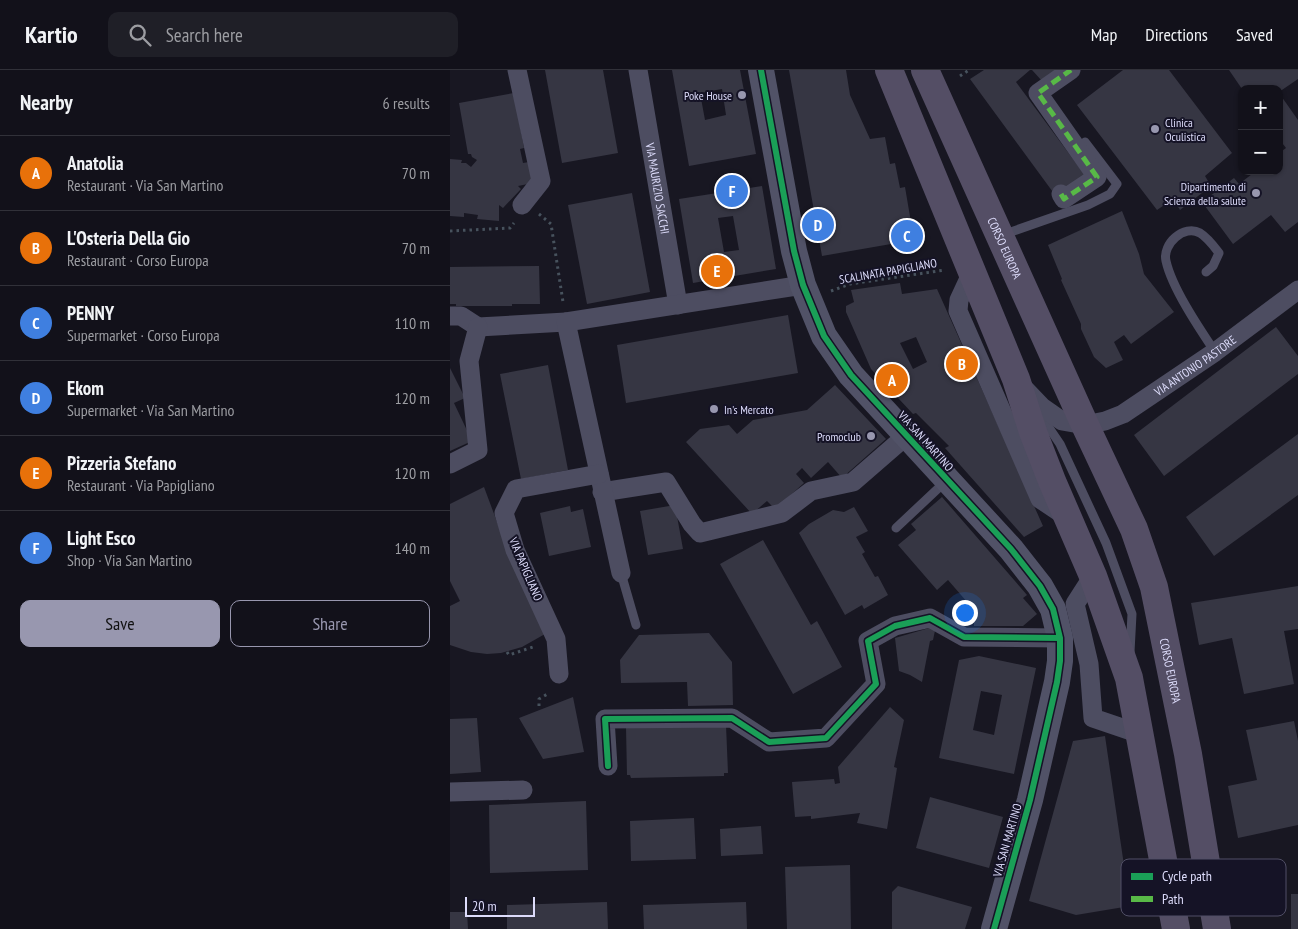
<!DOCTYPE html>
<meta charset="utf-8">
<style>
:root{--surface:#12111a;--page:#1f1f27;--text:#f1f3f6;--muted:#9c9da2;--line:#313139;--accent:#9897af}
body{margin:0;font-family:"PT Sans Narrow",sans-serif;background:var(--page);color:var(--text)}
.controls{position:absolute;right:15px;top:15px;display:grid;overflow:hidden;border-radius:10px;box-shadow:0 1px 4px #0004}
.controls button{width:45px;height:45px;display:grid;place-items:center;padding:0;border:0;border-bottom:1px solid var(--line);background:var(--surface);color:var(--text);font:25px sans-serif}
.scale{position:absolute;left:15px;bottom:12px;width:70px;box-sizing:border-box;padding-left:5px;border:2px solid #dddcfb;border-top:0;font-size:14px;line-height:18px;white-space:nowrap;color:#dddcfb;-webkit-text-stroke:4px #151326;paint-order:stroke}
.you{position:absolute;left:514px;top:542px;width:18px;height:18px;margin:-12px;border:4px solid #fff;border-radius:50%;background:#1a73e8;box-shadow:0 0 0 8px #1a73e833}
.badge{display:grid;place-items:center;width:32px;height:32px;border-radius:50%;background:var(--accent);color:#fff;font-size:16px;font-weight:700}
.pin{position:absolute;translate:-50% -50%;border:2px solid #fff;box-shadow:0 1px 5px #0006}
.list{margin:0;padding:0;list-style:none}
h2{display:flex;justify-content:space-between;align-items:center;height:65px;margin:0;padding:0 20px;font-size:21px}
h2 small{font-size:16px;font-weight:400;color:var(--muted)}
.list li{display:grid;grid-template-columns:32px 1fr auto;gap:15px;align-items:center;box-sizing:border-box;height:75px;padding:0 20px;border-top:1px solid var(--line)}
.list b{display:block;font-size:19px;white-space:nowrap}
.list p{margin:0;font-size:16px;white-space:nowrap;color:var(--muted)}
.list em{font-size:16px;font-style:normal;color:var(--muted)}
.actions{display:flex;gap:10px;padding:15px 20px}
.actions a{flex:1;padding:11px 0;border:1px solid var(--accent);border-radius:10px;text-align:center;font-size:18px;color:var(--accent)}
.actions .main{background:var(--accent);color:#111}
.icon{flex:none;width:28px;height:28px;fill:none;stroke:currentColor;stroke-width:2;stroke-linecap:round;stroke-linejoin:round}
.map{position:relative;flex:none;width:848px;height:859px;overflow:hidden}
header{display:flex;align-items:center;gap:30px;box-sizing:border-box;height:70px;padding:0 25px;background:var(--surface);border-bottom:1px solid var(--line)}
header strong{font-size:24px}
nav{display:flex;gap:28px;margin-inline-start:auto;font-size:18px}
.search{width:350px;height:45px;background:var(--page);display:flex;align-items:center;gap:12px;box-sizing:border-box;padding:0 18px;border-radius:10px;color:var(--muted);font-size:19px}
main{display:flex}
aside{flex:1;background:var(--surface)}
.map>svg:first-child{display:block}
</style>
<header>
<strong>Kartio</strong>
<div class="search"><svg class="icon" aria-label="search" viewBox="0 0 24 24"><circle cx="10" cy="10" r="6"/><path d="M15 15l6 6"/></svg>Search here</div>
<nav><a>Map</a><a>Directions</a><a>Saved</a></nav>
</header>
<main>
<aside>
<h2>Nearby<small>6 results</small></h2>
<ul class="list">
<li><span class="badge" style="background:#e8710a">A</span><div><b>Anatolia</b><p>Restaurant · Via San Martino</p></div><em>70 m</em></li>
<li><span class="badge" style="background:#e8710a">B</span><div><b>L'Osteria Della Gio</b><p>Restaurant · Corso Europa</p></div><em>70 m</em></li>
<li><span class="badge" style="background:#3f7fe0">C</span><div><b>PENNY</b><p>Supermarket · Corso Europa</p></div><em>110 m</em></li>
<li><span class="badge" style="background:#3f7fe0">D</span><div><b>Ekom</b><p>Supermarket · Via San Martino</p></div><em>120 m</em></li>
<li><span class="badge" style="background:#e8710a">E</span><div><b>Pizzeria Stefano</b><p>Restaurant · Via Papigliano</p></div><em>120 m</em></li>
<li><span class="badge" style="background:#3f7fe0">F</span><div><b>Light Esco</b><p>Shop · Via San Martino</p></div><em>140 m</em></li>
</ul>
<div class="actions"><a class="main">Save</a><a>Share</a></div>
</aside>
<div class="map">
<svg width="848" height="859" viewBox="0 0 848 859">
<rect width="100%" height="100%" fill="#181722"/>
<path fill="#363643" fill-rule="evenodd" d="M 95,0 L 153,0 L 168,83 L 112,93 Z
M 222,0 L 290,0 L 306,84 L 239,96 ZM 272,19 L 276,45 L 255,50 L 250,23 Z
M 339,0 L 396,0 L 400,25 L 420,69 L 435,67 L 440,94 L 445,93 L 450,118 L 455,117 L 464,170 L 372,186 Z
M 534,0 L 580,0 L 566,12 L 637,108 L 608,129 L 520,9 Z
M 582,0 L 607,0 L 592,11 Z
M 673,0 L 719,0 L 782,83 L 755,106 L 761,116 L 730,140 L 723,129 L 707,140 L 627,35 Z
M 779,0 L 848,0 L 848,9 L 829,22 L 829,19 L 792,19 Z
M 64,23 L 74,78 L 70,79 L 73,93 L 79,92 L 83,113 L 68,116 L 71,119 L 53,138 L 49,135 L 49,151 L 27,149 L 28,145 L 14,143 L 14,147 L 0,146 L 0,89 L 12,90 L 11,93 L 16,93 L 21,97 L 27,90 L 22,87 L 21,84 L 18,84 L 9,33 Z
M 829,23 L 848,50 L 848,152 L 835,162 L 821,145 L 783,174 L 752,132 L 784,108 L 789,114 L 806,101 L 829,101 L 829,83 L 836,78 L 829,69 Z
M 312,116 L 326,199 L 243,213 L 229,129 ZM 283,146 L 289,180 L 274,182 L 268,148 Z
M 182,123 L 200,222 L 137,234 L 118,135 Z
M 672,141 L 689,184 L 694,204 L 724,242 L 681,274 L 674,265 L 664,272 L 673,290 L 656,298 L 644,287 L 631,259 L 631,254 L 611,210 L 612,209 L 598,175 Z
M 89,196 L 90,234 L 62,234 L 62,236 L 6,236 L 6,234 L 0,234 L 0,197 Z
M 450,213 L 452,224 L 487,219 L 593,456 L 574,467 L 495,378 L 499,376 L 466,343 L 463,344 L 421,299 L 396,242 L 396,236 L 404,232 L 401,220 ZM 466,267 L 477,292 L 463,299 L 450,273 Z
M 338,245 L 348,303 L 176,333 L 167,275 Z
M 826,257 L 848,286 L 848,304 L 714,406 L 684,365 Z
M 98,295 L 118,400 L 71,409 L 50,304 Z
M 0,298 L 15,328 L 4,333 L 22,371 L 0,381 Z
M 385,315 L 436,369 L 392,408 L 378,392 L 361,408 L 352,398 L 346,404 L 354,413 L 325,439 L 317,431 L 302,444 L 236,372 L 250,359 L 279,355 L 287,364 L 303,350 L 357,340 Z
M 848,364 L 848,425 L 764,486 L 736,447 Z
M 34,417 L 66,503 L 95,564 L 72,577 L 51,583 L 37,584 L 21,582 L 0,575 L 0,536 L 10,531 L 0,511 L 0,434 Z
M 492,427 L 577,525 L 573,528 L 587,544 L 573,556 L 524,556 L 524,540 L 498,510 L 487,520 L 448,475 L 466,460 L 461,454 Z
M 225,435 L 233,479 L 198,485 L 190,441 Z
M 120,436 L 121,442 L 133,439 L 141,477 L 99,486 L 90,443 Z
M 404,437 L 418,461 L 406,467 L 415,482 L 412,484 L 425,507 L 428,506 L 438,525 L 414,539 L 412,535 L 395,545 L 349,463 L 359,454 L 383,440 L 394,442 Z
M 313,470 L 361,555 L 367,551 L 392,597 L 343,624 L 270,494 Z
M 848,516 L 848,559 L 834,561 L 844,614 L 794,624 L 782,568 L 749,575 L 741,533 Z
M 486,556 L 483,570 L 480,571 L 472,612 L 460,605 L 449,601 L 445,568 Z
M 259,563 L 282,592 L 283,635 L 238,636 L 237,612 L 171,613 L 170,590 L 189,565 Z
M 529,586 L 586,598 L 564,704 L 489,688 L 509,590 ZM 531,621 L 552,625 L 544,665 L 523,660 Z
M 123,627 L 134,682 L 93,689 L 69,648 Z
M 440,637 L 454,650 L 444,697 L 447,698 L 437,759 L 407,753 L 410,743 L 361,749 L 361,746 L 345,747 L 342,712 L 384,709 L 385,714 L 390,713 L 388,697 Z
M 27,648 L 31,702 L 0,704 L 0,649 Z
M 844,651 L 848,671 L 848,755 L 788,768 L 778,716 L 807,710 L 796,660 Z
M 276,655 L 278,703 L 274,703 L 274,706 L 181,708 L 180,705 L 177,705 L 176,658 Z
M 655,666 L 680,836 L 626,845 L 579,831 L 623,671 Z
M 480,727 L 553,747 L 539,798 L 466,778 Z
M 136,731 L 138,800 L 40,803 L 39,735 Z
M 244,748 L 246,789 L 181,791 L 180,751 Z
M 311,756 L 313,784 L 271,786 L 270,759 Z
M 400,795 L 401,859 L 337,859 L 335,797 Z
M 448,816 L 522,837 L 515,859 L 442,859 L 442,822 Z
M 841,824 L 848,824 L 848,859 L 841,859 Z
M 157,832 L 158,859 L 57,859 L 57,835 Z
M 296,832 L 297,859 L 194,859 L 193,835 Z
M 0,842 L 17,842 L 18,859 L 0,859 Z"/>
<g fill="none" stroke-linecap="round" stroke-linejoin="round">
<path stroke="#47525d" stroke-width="3" stroke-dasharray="2.5 4" stroke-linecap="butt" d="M 510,6 L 519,0
M 89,144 L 101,154 L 113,232
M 0,161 L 60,158 L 64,153
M 381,221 L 400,214 L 495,200
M 57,582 L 59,585 L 86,576
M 89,636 L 89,629 L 99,623"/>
<path stroke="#4d4d61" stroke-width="9" d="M 552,165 L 638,135 L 660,124 L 667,114 L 635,72
M 756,202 L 763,196 L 769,183 C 763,175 758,168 750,163 C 734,154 712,174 716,191 C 722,218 749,258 765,282
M 587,340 L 610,374 L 656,473 L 682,544 L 680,582
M 446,458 L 496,411
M 171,503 L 186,555"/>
<g stroke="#4d4d61" stroke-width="19">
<path d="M 67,0 L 91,111 L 72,135"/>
<path id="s1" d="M 188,0 L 228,235"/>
<path d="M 611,124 L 614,129 L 647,107 L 588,23 L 621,0"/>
<path d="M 522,202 L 509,230 L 508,241 L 590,429 L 617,447"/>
<path d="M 0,246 L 11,246 L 28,257 L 116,252"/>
<path id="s2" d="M 570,314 L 592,337 L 612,351 L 635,355 L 655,351 L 673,344 L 765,282 L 848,220"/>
<path d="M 0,394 L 28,380 L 19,291 L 28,257"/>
<path d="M 152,422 L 216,412 L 242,454 L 250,463 L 332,443 L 361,421 L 403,412 L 456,366"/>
<path d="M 171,503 L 116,252 L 353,215"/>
<path d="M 643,506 L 625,534 L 639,594 L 643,648 L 690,664"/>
<path d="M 109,604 L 106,569 L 65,480 L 54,443 L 66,419 L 149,404"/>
<path d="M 158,696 L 155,649 L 282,648 L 319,672 L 376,668 L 426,614 L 418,571 L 445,556 L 480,548 L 514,567 L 610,568"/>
<path d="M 0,722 L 73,720"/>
</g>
<path stroke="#515267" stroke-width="26" d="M 311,0 L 344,181 L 353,215 L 374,266 L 401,305 L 561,479 L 590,516 L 603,539 L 610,568 L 610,591 L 607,612 L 580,730 L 544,859"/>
<g stroke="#544e65" stroke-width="28">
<path d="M 439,0 L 566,309 L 583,362 L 602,411 L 643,506 L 679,608 L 726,859"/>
<path id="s3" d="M 475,0 L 635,355 L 684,459 L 704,517 L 738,684 L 767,859"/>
</g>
<path stroke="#58b947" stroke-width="5" stroke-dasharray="10 5" stroke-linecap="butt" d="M 611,124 L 614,129 L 647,107 L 588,23 L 621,0"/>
<defs>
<path id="cycleway" d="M 311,0 L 344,181 L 353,215 L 374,266 L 401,305 L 561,479 L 590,516 L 603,539 L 610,568 L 610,591 L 607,612 L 580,730 L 544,859
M 158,696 L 155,649 L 282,648 L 319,672 L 376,668 L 426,614 L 418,571 L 445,556 L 480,548 L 514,567 L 610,568"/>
</defs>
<use href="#cycleway" stroke="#151326" stroke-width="9"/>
<use href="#cycleway" stroke="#1a9f57" stroke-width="6"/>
</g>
<g fill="#9897af" stroke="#151326" stroke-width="2">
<circle cx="292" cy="25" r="5"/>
<circle cx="705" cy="59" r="5"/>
<circle cx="806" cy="123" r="5"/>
<circle cx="264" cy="339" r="5"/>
<circle cx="421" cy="366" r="5"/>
</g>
<g text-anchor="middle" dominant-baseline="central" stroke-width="4" stroke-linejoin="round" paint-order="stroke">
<g font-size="12" fill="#dddcfb" stroke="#151326" text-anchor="end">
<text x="282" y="25">Poke House</text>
<text x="715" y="52" text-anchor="start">Clinica<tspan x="715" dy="14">Oculistica</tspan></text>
<text x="796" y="116">Dipartimento di<tspan x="796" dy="14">Scienza della salute</tspan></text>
<text x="274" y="339" text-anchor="start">In's Mercato</text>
<text x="411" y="366">Promoclub</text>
</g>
<g font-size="12" fill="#dddcfb" stroke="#151326">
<text stroke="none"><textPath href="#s1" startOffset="120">VIA MAURIZIO SACCHI</textPath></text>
<text stroke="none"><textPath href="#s3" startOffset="195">CORSO EUROPA</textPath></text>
<text transform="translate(438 201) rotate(-10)">SCALINATA PAPIGLIANO</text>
<text stroke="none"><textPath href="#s2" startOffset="206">VIA ANTONIO PASTORE</textPath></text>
<text transform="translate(476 371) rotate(48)">VIA SAN MARTINO</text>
<text transform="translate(76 499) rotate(67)">VIA PAPIGLIANO</text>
<text stroke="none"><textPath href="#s3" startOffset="651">CORSO EUROPA</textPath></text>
<text transform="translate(557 770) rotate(-74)">VIA SAN MARTINO</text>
</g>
</g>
<rect x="671" y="789" width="165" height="57" rx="8" fill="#151326" stroke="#514f66" stroke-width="1"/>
<rect x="681" y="803" width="22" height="7" fill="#1a9f57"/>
<rect x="681" y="826" width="22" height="6" fill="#58b947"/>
<g font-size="14" fill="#dddcfb">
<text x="712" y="811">Cycle path</text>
<text x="712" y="834">Path</text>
</g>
</svg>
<div class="controls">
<button>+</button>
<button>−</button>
</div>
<div class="scale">20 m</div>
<div class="you"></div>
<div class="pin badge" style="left:442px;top:310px;background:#e8710a">A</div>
<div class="pin badge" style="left:512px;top:294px;background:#e8710a">B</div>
<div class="pin badge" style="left:457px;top:166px;background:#3f7fe0">C</div>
<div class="pin badge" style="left:368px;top:155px;background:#3f7fe0">D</div>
<div class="pin badge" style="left:267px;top:201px;background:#e8710a">E</div>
<div class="pin badge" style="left:282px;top:121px;background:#3f7fe0">F</div>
</div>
</main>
